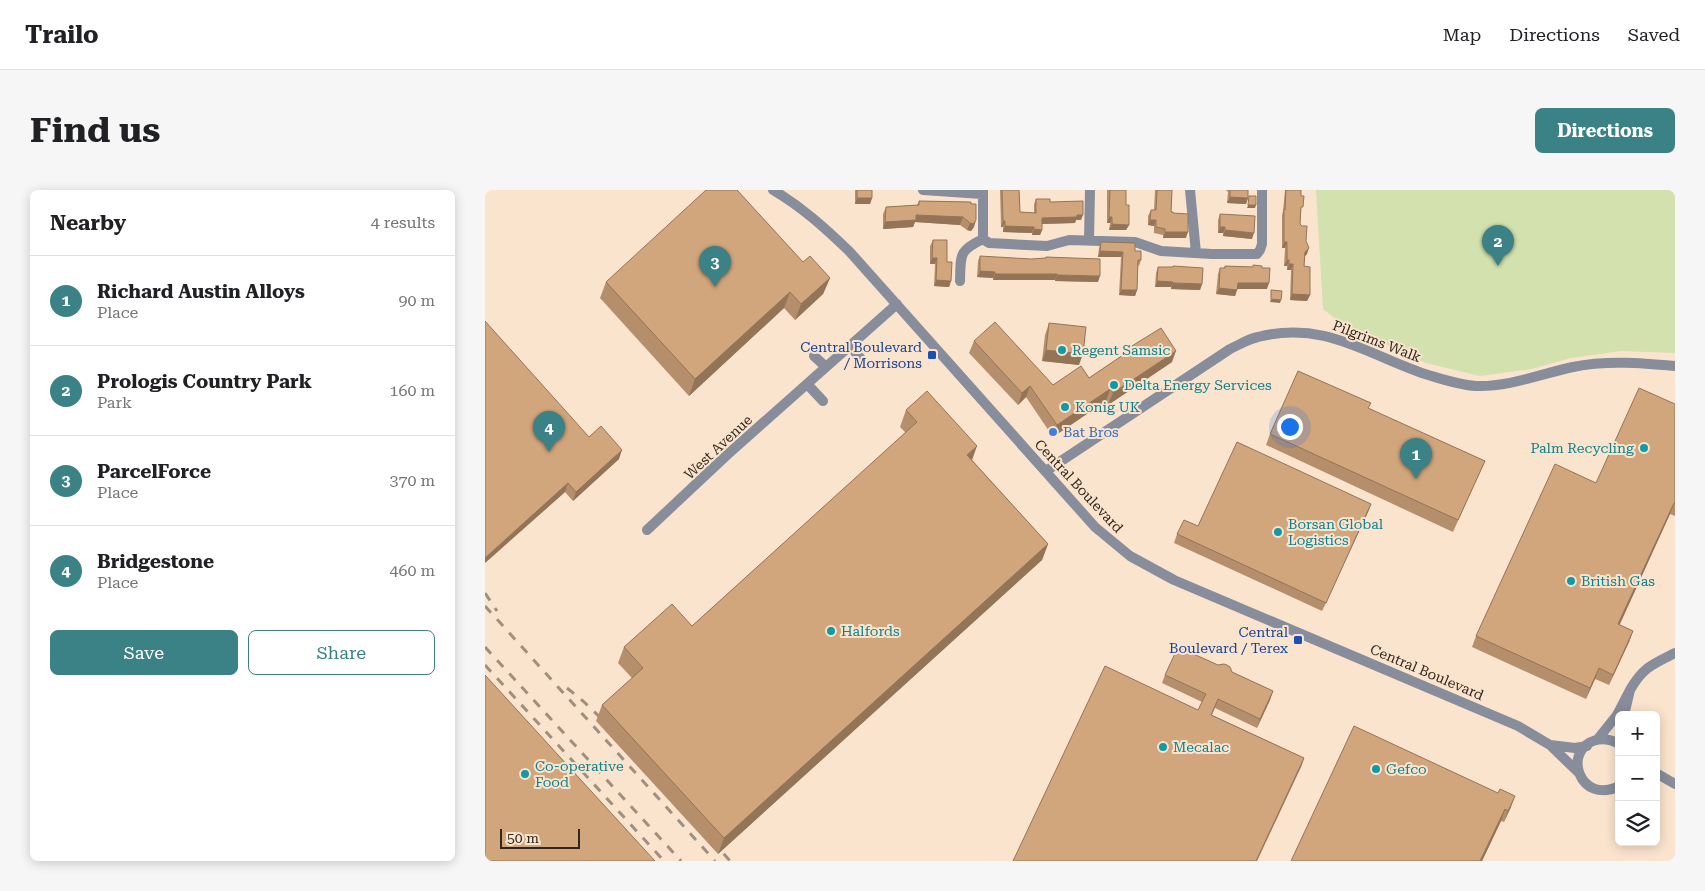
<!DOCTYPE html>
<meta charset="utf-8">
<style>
:root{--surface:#fff;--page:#f6f6f6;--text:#202124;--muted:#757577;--line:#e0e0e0;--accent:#3a8286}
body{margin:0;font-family:"Roboto Serif",serif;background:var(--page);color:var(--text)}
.controls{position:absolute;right:15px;bottom:15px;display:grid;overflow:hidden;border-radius:8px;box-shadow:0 2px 12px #0003}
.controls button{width:45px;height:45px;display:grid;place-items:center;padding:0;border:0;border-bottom:1px solid var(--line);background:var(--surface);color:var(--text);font:25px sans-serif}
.scale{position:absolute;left:15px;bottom:12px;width:80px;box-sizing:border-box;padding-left:5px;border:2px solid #31261c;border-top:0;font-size:14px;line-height:18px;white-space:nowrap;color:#31261c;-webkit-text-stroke:4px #fbe4ce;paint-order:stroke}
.you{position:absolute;left:804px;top:236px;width:18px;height:18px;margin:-12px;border:4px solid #fff;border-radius:50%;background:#1a73e8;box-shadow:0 0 0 8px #1a73e833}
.badge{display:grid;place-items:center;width:32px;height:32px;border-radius:50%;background:var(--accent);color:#fff;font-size:16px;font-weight:700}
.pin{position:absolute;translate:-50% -41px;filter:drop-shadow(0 1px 2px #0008)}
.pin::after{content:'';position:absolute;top:26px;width:18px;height:15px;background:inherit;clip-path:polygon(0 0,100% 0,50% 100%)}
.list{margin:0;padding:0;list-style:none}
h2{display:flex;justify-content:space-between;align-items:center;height:65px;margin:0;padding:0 20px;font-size:21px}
h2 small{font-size:16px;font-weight:400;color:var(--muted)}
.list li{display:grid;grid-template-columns:32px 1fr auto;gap:15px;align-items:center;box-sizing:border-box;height:90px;padding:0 20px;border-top:1px solid var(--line)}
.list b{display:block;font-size:19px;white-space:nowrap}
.list p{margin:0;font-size:16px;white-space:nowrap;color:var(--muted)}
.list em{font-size:16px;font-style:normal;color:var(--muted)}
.actions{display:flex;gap:10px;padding:15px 20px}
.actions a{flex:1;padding:11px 0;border:1px solid var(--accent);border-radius:8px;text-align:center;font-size:18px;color:var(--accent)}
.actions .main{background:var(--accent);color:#fff}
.icon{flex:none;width:28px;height:28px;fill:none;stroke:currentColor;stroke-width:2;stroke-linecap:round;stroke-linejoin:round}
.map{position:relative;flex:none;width:1190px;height:671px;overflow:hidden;border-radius:8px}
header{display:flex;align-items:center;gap:30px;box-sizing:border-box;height:70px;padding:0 25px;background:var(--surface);border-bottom:1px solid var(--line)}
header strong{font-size:24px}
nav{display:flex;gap:28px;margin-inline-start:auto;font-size:18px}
.intro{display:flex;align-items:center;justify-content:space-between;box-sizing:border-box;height:120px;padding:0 30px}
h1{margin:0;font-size:35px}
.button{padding:12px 22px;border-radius:8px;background:var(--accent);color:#fff;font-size:18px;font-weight:700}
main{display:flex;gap:30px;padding:0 30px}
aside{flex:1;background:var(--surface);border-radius:8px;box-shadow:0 2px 12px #0003}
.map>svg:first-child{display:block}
</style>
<header>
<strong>Trailo</strong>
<nav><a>Map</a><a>Directions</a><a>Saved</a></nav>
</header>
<div class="intro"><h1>Find us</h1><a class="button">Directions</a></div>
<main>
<aside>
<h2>Nearby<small>4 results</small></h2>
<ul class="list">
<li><span class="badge">1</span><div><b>Richard Austin Alloys</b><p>Place</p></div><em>90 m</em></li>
<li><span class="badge">2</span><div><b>Prologis Country Park</b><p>Park</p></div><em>160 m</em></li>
<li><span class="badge">3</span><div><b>ParcelForce</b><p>Place</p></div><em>370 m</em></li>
<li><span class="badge">4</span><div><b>Bridgestone</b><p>Place</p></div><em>460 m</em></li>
</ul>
<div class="actions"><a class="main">Save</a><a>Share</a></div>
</aside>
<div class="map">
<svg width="1190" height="671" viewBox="0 0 1190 671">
<rect width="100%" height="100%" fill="#fbe4ce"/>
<path fill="#d2e1ad" d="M 831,0 L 1190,0 L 1190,163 L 1136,161 L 1086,168 L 1047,179 L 995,186 L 941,173 L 870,140 L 852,130 L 838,119 Z"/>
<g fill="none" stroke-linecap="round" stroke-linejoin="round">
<path stroke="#878d9b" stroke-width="10" d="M 288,0 C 317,17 340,38 364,61 L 610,337 L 645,366 L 689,390 L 1033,536 L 1065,555 L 1094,583
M 438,0 L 497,4
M 498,0 L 498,49
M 705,0 L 711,63
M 498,49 L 504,53 L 562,56 L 584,50 L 650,52 L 676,61 L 727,64 L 772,64 L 775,60 L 777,54 L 777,0
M 604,50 L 605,0
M 475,91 C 476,65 473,61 498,49
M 365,156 L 376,169
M 329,166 L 341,177
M 323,195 L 338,211
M 561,281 L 745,159 C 754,155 763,149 773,147 C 839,130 881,164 940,184 C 957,189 973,195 991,196 C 1025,197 1055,184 1088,177 C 1121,170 1157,173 1190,176
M 162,340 L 243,264 L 412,114
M 1145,500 C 1158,477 1168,474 1190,463
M 1112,550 L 1132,525 L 1145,500 L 1139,525
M 1134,554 C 1127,550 1119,548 1111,550 C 1076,560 1095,616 1134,596
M 1065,555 L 1090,558 L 1102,556
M 1171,583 L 1190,594"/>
<path stroke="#a08e7e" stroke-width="3" stroke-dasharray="9 9" stroke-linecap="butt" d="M 0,403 L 12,421
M 0,416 L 230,671
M 0,457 L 196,671
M 0,475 L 179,671
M 82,498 L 98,511 L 123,535
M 227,650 L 245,671"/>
</g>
<path fill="#b58f6b" d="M 370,0 L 387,0 L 387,8 L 385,14 L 370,14 Z
M 515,0 L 534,0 L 535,22 L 549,23 L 549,14 L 551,9 L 565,12 L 596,30 L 591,30 L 590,33 L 557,34 L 557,40 L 555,45 L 547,45 L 547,43 L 518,42 L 518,37 L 516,37 Z
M 622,0 L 641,0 L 641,15 L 644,35 L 641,40 L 624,40 L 625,33 L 622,33 Z
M 670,0 L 687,0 L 686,22 L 688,23 L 701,48 L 678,48 L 678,45 L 669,43 L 669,36 L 663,35 L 663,26 L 666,20 L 669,20 Z
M 741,0 L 763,0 L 763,8 L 761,14 L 742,13 L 743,2 Z
M 800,0 L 816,0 L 816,23 L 815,34 L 821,51 L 822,64 L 820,66 L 819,76 L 825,105 L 822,111 L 805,110 L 806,80 L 802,80 L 802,76 L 799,76 L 800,58 L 797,58 L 797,25 L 798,21 Z
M 434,11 L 486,12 L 489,37 L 486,41 L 482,40 L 475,35 L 430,32 L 428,37 L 398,39 L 398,24 L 401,17 L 432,15 Z
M 735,24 L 767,49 L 738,46 L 738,43 L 733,43 L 733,30 Z
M 448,50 L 462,72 L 466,91 L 464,97 L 449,96 L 450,74 L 445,74 L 445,56 Z
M 616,52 L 650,61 L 656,70 L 654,76 L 653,75 L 652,100 L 650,106 L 634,105 L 636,67 L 613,67 L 614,58 Z
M 495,66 L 613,92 L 570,91 L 570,90 L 508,90 L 508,88 L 492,87 L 493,71 Z
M 318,72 L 345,88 L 338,104 L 310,130 L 299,118 L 204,206 L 115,108 L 121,92 Z
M 768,75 L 777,78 L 782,99 L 752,99 L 750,106 L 731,104 L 733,84 L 735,78 L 739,78 L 740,76 L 768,77 Z
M 688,76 L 717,94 L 715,100 L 686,99 L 686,97 L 670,97 L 671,83 L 673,77 L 688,77 Z
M 564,133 L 594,175 L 557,171 L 560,145 Z
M 489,151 L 568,195 L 604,188 L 641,163 L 642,159 L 687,172 L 623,215 L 621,211 L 568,247 L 541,207 L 533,215 L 484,163 Z
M 1190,214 L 1190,326 L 1185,324 L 1134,435 L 1148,441 L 1144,452 L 1124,495 L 1110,489 L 1101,509 L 987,457 L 991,446 L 1111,293 Z
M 884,219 L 1000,271 L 995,282 L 968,342 L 781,255 L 785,244 Z
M 421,220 L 487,270 L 563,354 L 557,370 L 233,664 L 111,531 L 117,515 L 147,488 L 133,473 L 139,457 L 207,436 L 421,243 L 415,237 Z
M 104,247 L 134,269 L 88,311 L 80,302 L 0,373 Z
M 886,314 L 883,322 L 837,421 L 689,353 L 692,344 L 713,336 Z
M 747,482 L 788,501 L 785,510 L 772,538 L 730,518 L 727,525 L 819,568 L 816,577 L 713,520 L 717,512 L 677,493 L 680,485 Z
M 1026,617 L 1019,632 L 1016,631 L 997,671 L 806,671 Z"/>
<path fill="#937457" d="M 745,7 L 763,8 L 761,14 L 742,13 Z
M 372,8 L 387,8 L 385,14 L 370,14 Z
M 763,15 L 771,15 L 770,18 L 762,18 Z
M 431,25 L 478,27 L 475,35 L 430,32 L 428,37 L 398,39 L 400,32 Z
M 592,25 L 598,25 L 596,30 L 591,30 L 590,33 L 555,34 L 557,28 Z
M 624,27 L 627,27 L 625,33 L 622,33 Z
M 491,30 L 489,37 L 486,41 L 482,40 L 485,33 Z
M 665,30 L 671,30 L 669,36 L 663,35 Z
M 518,31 L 520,31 L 518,37 L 516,37 Z
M 627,34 L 644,35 L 641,40 L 624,40 Z
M 520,36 L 549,37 L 547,43 L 518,42 Z
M 735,37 L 740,37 L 738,43 L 733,43 Z
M 549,39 L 557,40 L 555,45 L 547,45 Z
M 740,40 L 769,43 L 767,49 L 738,46 Z
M 680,42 L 703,42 L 701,48 L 678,48 Z
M 799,52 L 802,52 L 800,58 L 797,58 Z
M 824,58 L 822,64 L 818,68 L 820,62 Z
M 615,61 L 638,62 L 636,67 L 613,67 Z
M 447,68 L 452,68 L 450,74 L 445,74 Z
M 802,70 L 804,70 L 802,76 L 799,76 Z
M 804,74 L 808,74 L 806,80 L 802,80 Z
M 495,81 L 510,82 L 508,88 L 492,87 Z
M 510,84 L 572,84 L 570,90 L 508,90 Z
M 572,85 L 615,86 L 613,92 L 570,91 Z
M 345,88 L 338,104 L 310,130 L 316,114 Z
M 451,90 L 466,91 L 464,97 L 449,96 Z
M 672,91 L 688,92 L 686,97 L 670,97 Z
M 688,93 L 717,94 L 715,100 L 686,99 Z
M 753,93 L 784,93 L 782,99 L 750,99 Z
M 734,98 L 752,100 L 750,106 L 731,104 Z
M 636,100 L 652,100 L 650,106 L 634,105 Z
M 305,102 L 299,118 L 204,206 L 210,189 Z
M 807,104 L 825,105 L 822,111 L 805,110 Z
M 786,109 L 796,110 L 795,113 L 785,112 Z
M 561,160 L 598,164 L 594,175 L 557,171 Z
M 691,161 L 687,172 L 623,215 L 628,203 Z
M 545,196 L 541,207 L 533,215 L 537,203 Z
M 625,199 L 621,211 L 568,247 L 572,235 Z
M 492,256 L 486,273 L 482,265 Z
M 137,260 L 134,269 L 88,311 L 91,302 Z
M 83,293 L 80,302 L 0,373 L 0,368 Z
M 1189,313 L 1185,324 L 1130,445 L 1133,434 Z
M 886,314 L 883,322 L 837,421 L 841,413 Z
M 563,354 L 557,370 L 233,664 L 239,648 Z
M 1148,441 L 1144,452 L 1124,495 L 1128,485 Z
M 1114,478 L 1110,489 L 1101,509 L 1105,498 Z
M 788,501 L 785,510 L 772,538 L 775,529 Z
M 819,568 L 816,577 L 772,671 L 771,671 Z
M 1030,606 L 1026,617 L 1019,632 L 1023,621 Z
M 1020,619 L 1016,631 L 997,671 L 995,671 Z"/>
<path fill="#d2a67c" stroke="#937457" d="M 221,0 L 252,0 L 318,72 L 325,66 L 345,88 L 316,114 L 305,102 L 210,189 L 121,92 Z
M 372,0 L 387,0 L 387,8 L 372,8 Z
M 517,0 L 534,0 L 535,22 L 551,23 L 551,9 L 565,9 L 565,12 L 598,11 L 598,25 L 592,25 L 592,27 L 557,28 L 557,40 L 549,39 L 549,37 L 520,36 L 520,31 L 518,31 Z
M 625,0 L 641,0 L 641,15 L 644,15 L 644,35 L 627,34 L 627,27 L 624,27 Z
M 672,0 L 687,0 L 686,22 L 688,22 L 688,23 L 703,24 L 703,42 L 680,42 L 680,39 L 671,37 L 671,30 L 665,30 L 666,20 L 671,20 Z
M 745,0 L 763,0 L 763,8 L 745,7 Z
M 801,0 L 816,0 L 816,6 L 819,6 L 818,17 L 816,17 L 815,34 L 817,36 L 822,36 L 821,51 L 824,58 L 820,62 L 819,76 L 825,77 L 825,105 L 807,104 L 808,74 L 804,74 L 804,70 L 802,70 L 802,52 L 799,52 L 799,19 L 800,20 Z
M 764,6 L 771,6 L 771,15 L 763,15 Z
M 434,11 L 486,12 L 486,14 L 491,14 L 491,30 L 488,34 L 485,33 L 478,27 L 431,25 L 431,30 L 400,32 L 401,17 L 434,15 Z
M 735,24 L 770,26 L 769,43 L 740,40 L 740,37 L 735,37 Z
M 448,50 L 462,50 L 462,72 L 467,72 L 466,91 L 451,90 L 452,68 L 447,68 Z
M 616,52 L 650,53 L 650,61 L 656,61 L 656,70 L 653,70 L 652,100 L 636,100 L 638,62 L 615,61 Z
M 495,66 L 546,69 L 561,68 L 561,67 L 615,69 L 615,86 L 572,85 L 572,84 L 510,84 L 510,82 L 495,81 Z
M 768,75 L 777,76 L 777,78 L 785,78 L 784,93 L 753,93 L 752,100 L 734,98 L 735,78 L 740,78 L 740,76 L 768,77 Z
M 688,76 L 718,78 L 717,94 L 688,93 L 688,92 L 672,91 L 673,77 L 688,77 Z
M 786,100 L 797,101 L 796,110 L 786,109 Z
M 0,131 L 104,247 L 116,236 L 137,260 L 91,302 L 83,293 L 0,368 Z
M 510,132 L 568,195 L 596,176 L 604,188 L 644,161 L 642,159 L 676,138 L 691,161 L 628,203 L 625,199 L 572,235 L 545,196 L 537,203 L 489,151 Z
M 564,133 L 601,137 L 598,164 L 561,160 Z
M 813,181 L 886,213 L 883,218 L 1000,271 L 973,330 L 785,244 Z
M 1154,198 L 1190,214 L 1190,313 L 1189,313 L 1133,434 L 1148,441 L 1128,485 L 1114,478 L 1105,498 L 991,446 L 1070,274 L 1111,293 Z
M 442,201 L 492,256 L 482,265 L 563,354 L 239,648 L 117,515 L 158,478 L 139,457 L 187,414 L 207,436 L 432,232 L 421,220 Z
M 752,252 L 886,314 L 841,413 L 692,344 L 699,330 L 713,336 Z
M 693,457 L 733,475 L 739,474 L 742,475 L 745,477 L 747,482 L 788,501 L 775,529 L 733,509 L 726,525 L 819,568 L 771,671 L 528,671 L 620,476 L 713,520 L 721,504 L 680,485 Z
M 0,485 L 170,671 L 0,671 Z
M 869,536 L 1013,603 L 1015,599 L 1030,606 L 1023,621 L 1020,619 L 995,671 L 806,671 Z"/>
<g fill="#0f9aa8" stroke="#fbe4ce" stroke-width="2">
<circle cx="577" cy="160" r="5"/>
<circle cx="629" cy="195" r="5"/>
<circle cx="580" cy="217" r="5"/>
<circle cx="1159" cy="258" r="5"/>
<circle cx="793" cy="342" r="5"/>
<circle cx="1086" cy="391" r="5"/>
<circle cx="346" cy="441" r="5"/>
<circle cx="678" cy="557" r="5"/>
<circle cx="891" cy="579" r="5"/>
<circle cx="40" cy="584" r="5"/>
</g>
<g fill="#1a4fb4" stroke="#fbe4ce" stroke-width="2">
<rect x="442" y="160" width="10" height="10" rx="2.5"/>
<rect x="808" y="445" width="10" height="10" rx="2.5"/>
</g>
<circle fill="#3f7fe0" stroke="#fbe4ce" stroke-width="2" cx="568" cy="242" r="5"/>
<g text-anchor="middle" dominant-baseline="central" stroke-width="4" stroke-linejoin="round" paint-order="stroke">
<g font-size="14" fill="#31261c" stroke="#fbe4ce">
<text transform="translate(892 151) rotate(21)">Pilgrims Walk</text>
<text transform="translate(233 257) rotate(-43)">West Avenue</text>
<text transform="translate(594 296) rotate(47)">Central Boulevard</text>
<text transform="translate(942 482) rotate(23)">Central Boulevard</text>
</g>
<g font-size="14" fill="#164399" stroke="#fbe4ce" text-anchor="end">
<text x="437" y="157">Central Boulevard<tspan x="437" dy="16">/ Morrisons</tspan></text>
<text x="803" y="442">Central<tspan x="803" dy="16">Boulevard / Terex</tspan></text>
</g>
<g font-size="14" fill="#0d838f" stroke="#fbe4ce" text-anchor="start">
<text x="587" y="160">Regent Samsic</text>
<text x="639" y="195">Delta Energy Services</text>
<text x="590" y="217">Konig UK</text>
<text x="1149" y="258" text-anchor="end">Palm Recycling</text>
<text x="803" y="334">Borsan Global<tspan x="803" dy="16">Logistics</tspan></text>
<text x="1096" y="391">British Gas</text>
<text x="356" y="441">Halfords</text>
<text x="688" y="557">Mecalac</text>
<text x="50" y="576">Co-operative<tspan x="50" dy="16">Food</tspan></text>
<text x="901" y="579">Gefco</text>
</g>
<g font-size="14" fill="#366cbe" stroke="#fbe4ce" text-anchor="start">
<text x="578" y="242">Bat Bros</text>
</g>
</g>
</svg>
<div class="controls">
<button>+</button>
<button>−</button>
<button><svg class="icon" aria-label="layers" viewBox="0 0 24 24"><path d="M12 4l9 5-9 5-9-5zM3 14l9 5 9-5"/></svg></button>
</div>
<div class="scale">50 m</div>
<div class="you"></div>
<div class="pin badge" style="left:931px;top:289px">1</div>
<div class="pin badge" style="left:1013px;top:76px">2</div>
<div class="pin badge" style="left:230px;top:97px">3</div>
<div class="pin badge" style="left:64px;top:262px">4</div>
</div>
</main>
